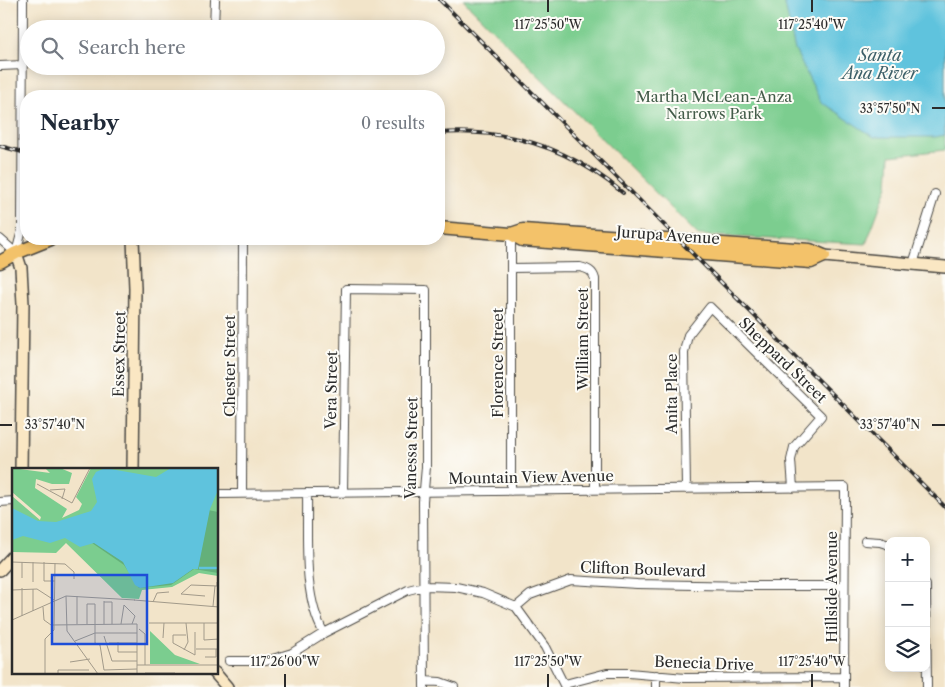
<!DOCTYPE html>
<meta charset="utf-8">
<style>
:root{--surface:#fff;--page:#f2f2f3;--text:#1f2937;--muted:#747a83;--line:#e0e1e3}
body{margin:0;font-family:"Libre Caslon Text",serif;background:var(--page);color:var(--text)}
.controls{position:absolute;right:15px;bottom:15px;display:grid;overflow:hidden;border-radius:10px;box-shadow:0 2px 12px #0003}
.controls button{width:45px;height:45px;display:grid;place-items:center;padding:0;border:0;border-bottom:1px solid var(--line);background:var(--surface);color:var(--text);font:25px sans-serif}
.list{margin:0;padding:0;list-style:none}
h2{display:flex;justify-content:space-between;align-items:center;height:65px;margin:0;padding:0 20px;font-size:21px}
h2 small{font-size:16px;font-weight:400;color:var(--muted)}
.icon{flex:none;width:28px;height:28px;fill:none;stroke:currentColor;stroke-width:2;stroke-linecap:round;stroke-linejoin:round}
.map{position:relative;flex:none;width:945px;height:687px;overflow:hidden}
.search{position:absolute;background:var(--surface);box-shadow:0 2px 12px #0003;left:20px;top:20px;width:425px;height:55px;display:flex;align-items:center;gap:12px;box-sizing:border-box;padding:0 18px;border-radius:28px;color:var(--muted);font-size:19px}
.panel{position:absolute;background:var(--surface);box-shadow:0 2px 12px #0003;left:20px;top:90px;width:425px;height:155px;border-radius:20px}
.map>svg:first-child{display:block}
</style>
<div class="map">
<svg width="945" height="687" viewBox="0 0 945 687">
<rect width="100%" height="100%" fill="#fdfcf7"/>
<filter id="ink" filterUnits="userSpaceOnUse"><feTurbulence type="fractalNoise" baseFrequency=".02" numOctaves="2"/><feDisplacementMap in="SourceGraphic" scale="10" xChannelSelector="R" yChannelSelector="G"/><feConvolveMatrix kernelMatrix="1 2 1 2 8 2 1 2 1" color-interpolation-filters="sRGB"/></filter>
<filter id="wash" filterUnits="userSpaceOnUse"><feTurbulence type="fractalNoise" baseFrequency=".0096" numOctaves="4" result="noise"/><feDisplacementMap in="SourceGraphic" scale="20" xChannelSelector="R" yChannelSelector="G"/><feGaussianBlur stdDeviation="1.12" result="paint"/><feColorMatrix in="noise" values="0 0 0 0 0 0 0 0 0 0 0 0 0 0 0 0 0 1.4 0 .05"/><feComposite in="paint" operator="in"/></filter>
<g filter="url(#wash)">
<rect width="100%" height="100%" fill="#f2e4c9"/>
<path fill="#7bcd8f" stroke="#537c5d" d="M 463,0 L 945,0 L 945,150 L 890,156 L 888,185 L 866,244 L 698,235 Z"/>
<path fill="#5fc3dd" stroke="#457784" d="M 784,0 L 945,0 L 945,135 L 935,137 L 874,137 L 821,102 L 795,50 Z"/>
</g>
<g filter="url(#ink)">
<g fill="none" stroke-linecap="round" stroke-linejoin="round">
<defs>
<path id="street" d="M 214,29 L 215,0
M 0,66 L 23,65
M 511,234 L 511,491
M 0,239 L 16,253 L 22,230 L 23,0
M 913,264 L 935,194
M 511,268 L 580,267 C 588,269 593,271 595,279 L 595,489
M 686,489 L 684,352 L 688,335 L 710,307 L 821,416 L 794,447 L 791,460 L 793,488
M 343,492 L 346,289 L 426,290 L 426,467 L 423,501 L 424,687
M 242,493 L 243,239
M 307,493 C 308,535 302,596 324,633
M 218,494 L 845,487 L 844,687
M 0,502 L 14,501
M 865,541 L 880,542 L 889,545
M 926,585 L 927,687
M 516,607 L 545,647 L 565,687
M 229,661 L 266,661 L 292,653 L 324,633 L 408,590 L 424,586 L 456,587 L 483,593 L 516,607 L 530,595 L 571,580 L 637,584 L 752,586 L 844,586
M 656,675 L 656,687
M 424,681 L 440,682 L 454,687
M 565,684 L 607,673 L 629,673 L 685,678 L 844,677"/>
<path id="secondary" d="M 133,239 L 135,288 L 133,470
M 16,253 L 21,268 L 23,304 L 21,470
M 824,256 L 945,267
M 0,570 L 14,555
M 215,673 L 227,687"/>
<path id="primary" d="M 439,228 L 511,234 L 522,240 L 811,262 L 824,256
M 511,234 L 523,230 L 810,250 L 824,256
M 0,262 L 16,253 L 51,239"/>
</defs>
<use href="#street" stroke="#494743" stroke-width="10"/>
<use href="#secondary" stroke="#494743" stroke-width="14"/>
<use href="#primary" stroke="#494743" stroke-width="15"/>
<use href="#street" stroke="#fff" stroke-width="8"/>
<use href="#secondary" stroke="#fae7c3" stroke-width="11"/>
<use href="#primary" stroke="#f3c26a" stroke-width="12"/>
<defs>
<path id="rail" d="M 440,0 L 945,507
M 439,133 C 508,128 570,148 623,193
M 0,146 L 26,153"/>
</defs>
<use href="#rail" stroke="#2b2b2b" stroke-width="4"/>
<use href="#rail" stroke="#fdfcf7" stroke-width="2" stroke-dasharray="5.5" stroke-linecap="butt"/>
</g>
</g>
<path fill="none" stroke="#2b2b2b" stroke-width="2" d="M 548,0 L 548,12M 812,0 L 812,12M 932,108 L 945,108M 0,425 L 12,425M 932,425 L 945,425M 285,674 L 285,687M 548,674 L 548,687M 812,674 L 812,687"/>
<g text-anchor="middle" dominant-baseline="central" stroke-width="4" stroke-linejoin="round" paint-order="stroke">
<g font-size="15" fill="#435c49" stroke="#fdfcf7">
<text x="714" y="96">Martha McLean-Anza<tspan x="714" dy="17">Narrows Park</tspan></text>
</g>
<g font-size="15" fill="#2b2b2b" stroke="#fdfcf7">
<text transform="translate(668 235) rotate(4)">Jurupa Avenue</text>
<text transform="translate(582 339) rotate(-90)">William Street</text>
<text transform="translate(119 354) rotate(-89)">Essex Street</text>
<text transform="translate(783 360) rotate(44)">Sheppard Street</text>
<text transform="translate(497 363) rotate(-90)">Florence Street</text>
<text transform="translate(229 366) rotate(-90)">Chester Street</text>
<text transform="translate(331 390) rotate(-89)">Vera Street</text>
<text transform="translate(671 394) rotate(-90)">Anita Place</text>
<text transform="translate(411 448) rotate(-89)">Vanessa Street</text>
<text transform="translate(531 477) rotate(-1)">Mountain View Avenue</text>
<text transform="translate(643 569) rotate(2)">Clifton Boulevard</text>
<text transform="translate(831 587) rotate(-90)">Hillside Avenue</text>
<text transform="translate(704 663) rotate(2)">Benecia Drive</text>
</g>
<g font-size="16" font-style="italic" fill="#3d6069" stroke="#fdfcf7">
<text x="880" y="55">Santa<tspan x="880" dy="18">Ana River</tspan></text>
</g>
</g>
<g transform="translate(12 468)">
<rect width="206" height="206" fill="#f2e4c9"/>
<path d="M 0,0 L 38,5 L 33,0 L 48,0 L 60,5 L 57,16 L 40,16 L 24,11 L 23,20 L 55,41 L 50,50 L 67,42 L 70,36 L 64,29 L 79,0 L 206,0 L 206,108 L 187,105 L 160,119 L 130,122 L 127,131 L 110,130 L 54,75 L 44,85 L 0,84 L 0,28 L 28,52 L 29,49 L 0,24 ZM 138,163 L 163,187 L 188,196 L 138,196 Z" fill="#7bcd8f"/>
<path d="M 196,42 L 206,44 L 206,105 L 182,101 L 159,117 L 127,120 L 112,97 L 80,75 Z" fill="#64b07a"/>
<path d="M 93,0 L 144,9 L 159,0 L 206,0 L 206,22 L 198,41 L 186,101 L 181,101 L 161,115 L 128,120 L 123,117 L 111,94 L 82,75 L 68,79 L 53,70 L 38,75 L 11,68 L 0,72 L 0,40 L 26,53 L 44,54 L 79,43 L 85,34 L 80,11 L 84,4 Z" fill="#5fc3dd"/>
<path fill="none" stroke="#5fc3dd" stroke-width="2.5" d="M 187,100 L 207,100"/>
<path fill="none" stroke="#a29a8a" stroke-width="1" d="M 25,16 L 60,35 L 78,0M 38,22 L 53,21 L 50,31M 0,94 L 53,96 L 62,104 L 62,111M 32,94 L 32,113 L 43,113M 10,110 L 10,94M 21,114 L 21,94M 10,120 L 10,148M 21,121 L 21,143M 0,122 L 25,121 L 42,132M 169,126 L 179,117 L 205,118 L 205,114M 169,126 L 193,128M 54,128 L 55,163 L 86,206M 122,132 L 207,139M 92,133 L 92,156M 92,134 L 100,134 L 100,156M 141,134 L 145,125 L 157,124M 201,138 L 203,118M 31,139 L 32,152 L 39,157 L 125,156 L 125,206M 0,152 L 54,128 L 123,132M 137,155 L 207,155M 192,155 L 192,172 L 207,171M 65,156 L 65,128M 75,156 L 75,136 L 83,136 L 83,177M 109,156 L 112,137 L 123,148 L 120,156M 127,161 L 133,166 L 133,197M 174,167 L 161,167 L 161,175 L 183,187 L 183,164M 92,168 L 100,193 L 125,193M 151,170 L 152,155M 63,173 L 83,165 L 125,165M 106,174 L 106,184 L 125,184M 83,175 L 88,177 L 92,202 L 125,201M 97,175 L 125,175M 184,181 L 207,181M 172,182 L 176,174 L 174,155M 193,189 L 204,189 L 204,181M 58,194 L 78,191M 125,197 L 207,197M 133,205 L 163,205M 33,206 L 33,171 L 42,162 L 43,95M 46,206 L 46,202 L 77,202"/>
<path fill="#1d4ed8" fill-opacity="0.15" stroke="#1d4ed8" stroke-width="2.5" d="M 40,107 L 135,107 L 135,176 L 40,176 Z"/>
<rect width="206" height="206" fill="none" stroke="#2b2b2b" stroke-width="2.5"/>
</g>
<g font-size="12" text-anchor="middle" fill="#2b2b2b" stroke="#fdfcf7" stroke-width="4" stroke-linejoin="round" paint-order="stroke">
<text x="548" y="29">117°25'50"W</text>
<text x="812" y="29">117°25'40"W</text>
<text x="890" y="113">33°57'50"N</text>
<text x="55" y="429">33°57'40"N</text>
<text x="890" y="429">33°57'40"N</text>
<text x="285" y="666">117°26'00"W</text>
<text x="548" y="666">117°25'50"W</text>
<text x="812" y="666">117°25'40"W</text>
</g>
</svg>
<div class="controls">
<button>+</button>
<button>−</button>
<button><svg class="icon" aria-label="layers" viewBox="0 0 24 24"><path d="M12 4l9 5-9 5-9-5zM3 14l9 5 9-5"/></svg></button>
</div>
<div class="search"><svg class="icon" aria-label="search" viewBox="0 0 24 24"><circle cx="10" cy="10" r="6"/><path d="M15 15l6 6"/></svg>Search here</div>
<section class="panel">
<h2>Nearby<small>0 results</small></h2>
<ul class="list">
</ul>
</section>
</div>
